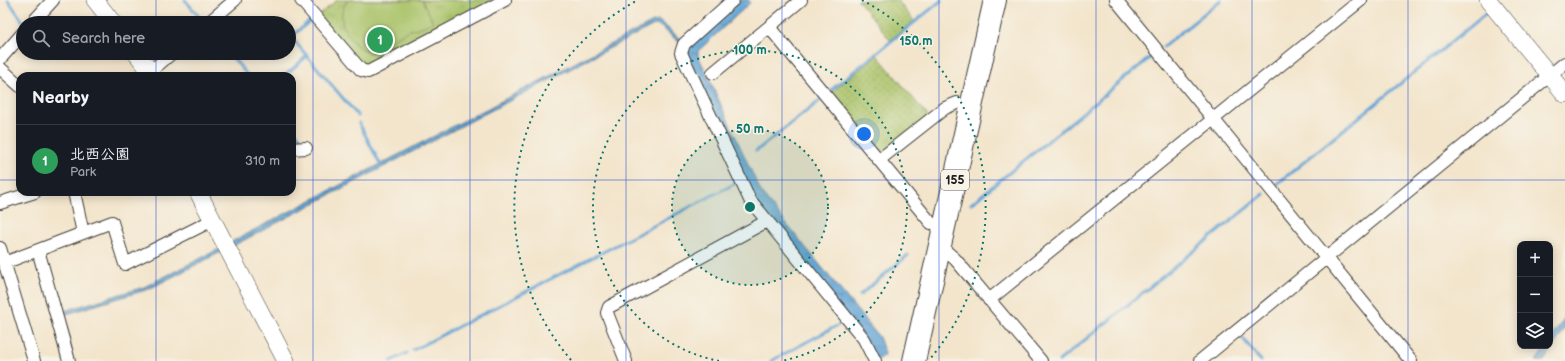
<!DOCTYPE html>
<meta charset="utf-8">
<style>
:root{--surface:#171b24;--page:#20242c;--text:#f1f3f6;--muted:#9ea1a6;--line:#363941;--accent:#0f766e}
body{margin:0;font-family:"Balsamiq Sans","Klee One",sans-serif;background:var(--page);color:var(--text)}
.controls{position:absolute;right:12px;bottom:12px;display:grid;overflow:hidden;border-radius:8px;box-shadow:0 2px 10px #0003}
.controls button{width:36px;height:36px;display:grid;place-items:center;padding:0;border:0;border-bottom:1px solid var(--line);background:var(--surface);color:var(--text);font:20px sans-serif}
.you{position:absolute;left:864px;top:134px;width:14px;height:14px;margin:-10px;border:3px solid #fff;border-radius:50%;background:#1a73e8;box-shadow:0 0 0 6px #1a73e833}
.badge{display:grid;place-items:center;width:26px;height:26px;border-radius:50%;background:var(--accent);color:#fff;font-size:13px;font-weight:700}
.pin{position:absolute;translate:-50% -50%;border:2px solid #fff;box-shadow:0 1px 4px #0006}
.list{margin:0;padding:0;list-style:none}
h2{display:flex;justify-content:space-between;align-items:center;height:52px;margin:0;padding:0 16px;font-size:17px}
h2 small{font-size:13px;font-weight:400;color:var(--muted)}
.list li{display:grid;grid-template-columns:26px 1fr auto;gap:12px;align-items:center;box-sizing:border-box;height:72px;padding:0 16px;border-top:1px solid var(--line)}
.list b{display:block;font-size:15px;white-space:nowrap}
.list p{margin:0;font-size:13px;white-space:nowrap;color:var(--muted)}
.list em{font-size:13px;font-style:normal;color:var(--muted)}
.icon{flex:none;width:22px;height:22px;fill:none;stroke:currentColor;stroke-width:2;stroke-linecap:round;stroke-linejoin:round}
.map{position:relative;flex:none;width:1565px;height:361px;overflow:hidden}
.search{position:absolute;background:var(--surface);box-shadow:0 2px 10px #0003;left:16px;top:16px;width:280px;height:44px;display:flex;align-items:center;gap:10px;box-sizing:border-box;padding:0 14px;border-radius:22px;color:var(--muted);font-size:15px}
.panel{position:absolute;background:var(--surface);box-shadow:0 2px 10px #0003;left:16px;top:72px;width:280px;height:124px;border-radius:12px}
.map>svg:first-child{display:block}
</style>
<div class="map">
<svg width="1565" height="361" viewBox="0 0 1565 361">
<defs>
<pattern id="grass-dots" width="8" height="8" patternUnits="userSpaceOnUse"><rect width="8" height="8" fill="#a9c267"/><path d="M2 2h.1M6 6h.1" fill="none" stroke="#91a659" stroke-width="1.8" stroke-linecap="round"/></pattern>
<pattern id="park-tufts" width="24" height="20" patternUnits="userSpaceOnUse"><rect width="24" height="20" fill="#a9c267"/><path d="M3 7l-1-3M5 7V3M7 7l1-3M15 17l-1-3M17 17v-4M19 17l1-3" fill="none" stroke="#91a659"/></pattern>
<pattern id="water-ripples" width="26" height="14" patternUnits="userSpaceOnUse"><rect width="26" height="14" fill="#60a3d4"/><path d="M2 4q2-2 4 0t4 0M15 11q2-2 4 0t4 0" fill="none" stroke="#4e84ab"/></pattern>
</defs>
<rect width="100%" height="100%" fill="#f7f3e8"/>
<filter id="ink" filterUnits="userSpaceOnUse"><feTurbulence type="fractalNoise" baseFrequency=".025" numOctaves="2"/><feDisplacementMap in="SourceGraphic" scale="8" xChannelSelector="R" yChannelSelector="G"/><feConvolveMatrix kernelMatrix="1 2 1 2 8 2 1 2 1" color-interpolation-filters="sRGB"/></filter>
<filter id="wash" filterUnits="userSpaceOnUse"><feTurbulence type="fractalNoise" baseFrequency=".012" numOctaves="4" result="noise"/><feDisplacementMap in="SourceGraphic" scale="16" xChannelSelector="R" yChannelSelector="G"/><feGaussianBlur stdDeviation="0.9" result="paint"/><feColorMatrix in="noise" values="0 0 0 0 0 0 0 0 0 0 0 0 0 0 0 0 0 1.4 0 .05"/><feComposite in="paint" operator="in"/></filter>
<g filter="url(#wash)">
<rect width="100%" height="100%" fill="#f3e5cc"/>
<path fill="url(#grass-dots)" stroke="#626f42" d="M 858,0 L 897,0 L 914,21 L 890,40 Z
M 877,55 L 928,116 L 884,153 L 879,152 L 831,93 Z"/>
<path fill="url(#park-tufts)" stroke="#626f42" d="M 337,0 L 495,0 L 369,67 L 362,66 L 319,15 Z"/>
<path fill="#a9c267" stroke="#626f42" d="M 348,0 L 422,0 L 433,22 C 424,27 417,28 407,31 C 387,39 373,67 353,41 C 350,37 346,33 344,28 C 340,18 341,8 348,0 Z"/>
<path fill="url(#water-ripples)" stroke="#3e6078" d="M 740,0 L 749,0 L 750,3 L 698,51 L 698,55 L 762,194 L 879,337 L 885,354 L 877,360 L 753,200 L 683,51 Z
M 658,21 L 662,23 L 682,41 L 680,43 L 660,26 L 654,25 L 233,246 L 231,242 L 653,22 Z
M 219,249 L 221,252 L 149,289 L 63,315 L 72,352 L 60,312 L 144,287 Z
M 1565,317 L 1565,328 L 1544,361 L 1536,361 L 1546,346 L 1550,346 L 1550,340 Z"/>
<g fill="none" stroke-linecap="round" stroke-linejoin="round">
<path stroke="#60a3d4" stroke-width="3" d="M 8,0 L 24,23
M 185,0 L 201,19
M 312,19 L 291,37 L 358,116
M 65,23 L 69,19 L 71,23
M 1163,47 L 1221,0
M 229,53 L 248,76
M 284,76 L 307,56
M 831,90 L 942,0
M 359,123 L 380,164
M 292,128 L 305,144
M 756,151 L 822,99
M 1277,184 L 1487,13
M 971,204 L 1152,56
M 667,219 L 738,182
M 860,295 L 908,255
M 1240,335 L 1261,361
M 413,350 L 665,220
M 391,361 L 407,353
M 771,361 L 844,322
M 1059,361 L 1264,194"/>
</g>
</g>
<g filter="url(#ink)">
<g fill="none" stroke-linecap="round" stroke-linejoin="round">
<defs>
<path id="street" d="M 301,0 L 361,70 L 368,72 L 505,0
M 733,0 L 684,44 L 681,53 L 750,200 L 864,339 L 875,361
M 801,0 L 769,27 L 931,223
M 1116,0 L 1411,361
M 32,23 L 53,0
M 208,23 L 235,0
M 0,59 L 23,33
M 0,68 L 20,86
M 713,73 L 769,27
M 145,76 L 172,53
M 292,149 L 306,148
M 879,160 L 945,108 L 957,103
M 74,192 L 83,233
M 0,203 L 35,192
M 940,246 L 955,259 L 1041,361
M 0,248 L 34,361
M 38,250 L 69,361
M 4,263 L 112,222 L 125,264 L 213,220
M 989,300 L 1361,0
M 626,361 L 607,313 L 609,307 L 767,221
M 1200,361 L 1565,63"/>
<path id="secondary" d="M 95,0 L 113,23
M 1488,0 L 1565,94
M 136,53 L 150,71 L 150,76
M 198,192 L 286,361"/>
<path id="highway" d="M 914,361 L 995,0"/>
</defs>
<use href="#street" stroke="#3c3a36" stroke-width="14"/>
<use href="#secondary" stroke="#3c3a36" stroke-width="18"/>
<use href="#highway" stroke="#3c3a36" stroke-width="24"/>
<use href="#street" stroke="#fff" stroke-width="12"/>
<use href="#secondary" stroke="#fff" stroke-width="17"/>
<use href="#highway" stroke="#fff" stroke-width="22"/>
</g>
</g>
<path fill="none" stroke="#1d4ed8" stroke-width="1" stroke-opacity="0.55" d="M 156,0 L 156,23M 313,0 L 313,361M 470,0 L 470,361M 626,0 L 626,361M 782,0 L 782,361M 939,0 L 939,361M 1096,0 L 1096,361M 1252,0 L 1252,361M 1408,0 L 1408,361M 156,53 L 156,76M 0,180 L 20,180M 292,180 L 1565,180M 156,192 L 156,361"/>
<circle cx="750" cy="207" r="78" fill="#0f766e" fill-opacity=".12"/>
<g fill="none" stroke="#0f766e" stroke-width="2" stroke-dasharray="2 4">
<circle cx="750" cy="207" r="78"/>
<path d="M719 361A157 157 0 1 1 781 361"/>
<path d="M571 360A235 235 0 0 1 638 0M862 0A235 235 0 0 1 929 360"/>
</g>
<g text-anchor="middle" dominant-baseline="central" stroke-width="3" stroke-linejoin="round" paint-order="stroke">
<rect fill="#f7f3e8" stroke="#5e5c59" stroke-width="1" x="941" y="170" width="28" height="20" rx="3"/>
<g font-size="12" font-weight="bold" fill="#1c1c1c">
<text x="955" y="180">155</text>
</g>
</g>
<circle cx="750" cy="207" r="6" fill="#0f766e" stroke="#f7f3e8" stroke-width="2"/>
<g font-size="12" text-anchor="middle" font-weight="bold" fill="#0f766e" stroke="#f7f3e8" stroke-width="3" stroke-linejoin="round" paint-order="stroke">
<text x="916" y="45">150 m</text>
<text x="750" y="54">100 m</text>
<text x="750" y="133">50 m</text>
</g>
</svg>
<div class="controls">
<button>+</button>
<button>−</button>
<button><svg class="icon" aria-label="layers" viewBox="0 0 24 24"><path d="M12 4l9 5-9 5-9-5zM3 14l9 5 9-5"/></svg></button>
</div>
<div class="you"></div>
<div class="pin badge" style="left:380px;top:40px;background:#2e9e5b">1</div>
<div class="search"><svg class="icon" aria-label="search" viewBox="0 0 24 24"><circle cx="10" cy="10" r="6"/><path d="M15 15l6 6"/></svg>Search here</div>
<section class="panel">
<h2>Nearby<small></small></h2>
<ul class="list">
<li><span class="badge" style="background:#2e9e5b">1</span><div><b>北西公園</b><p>Park</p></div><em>310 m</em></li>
</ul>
</section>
</div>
